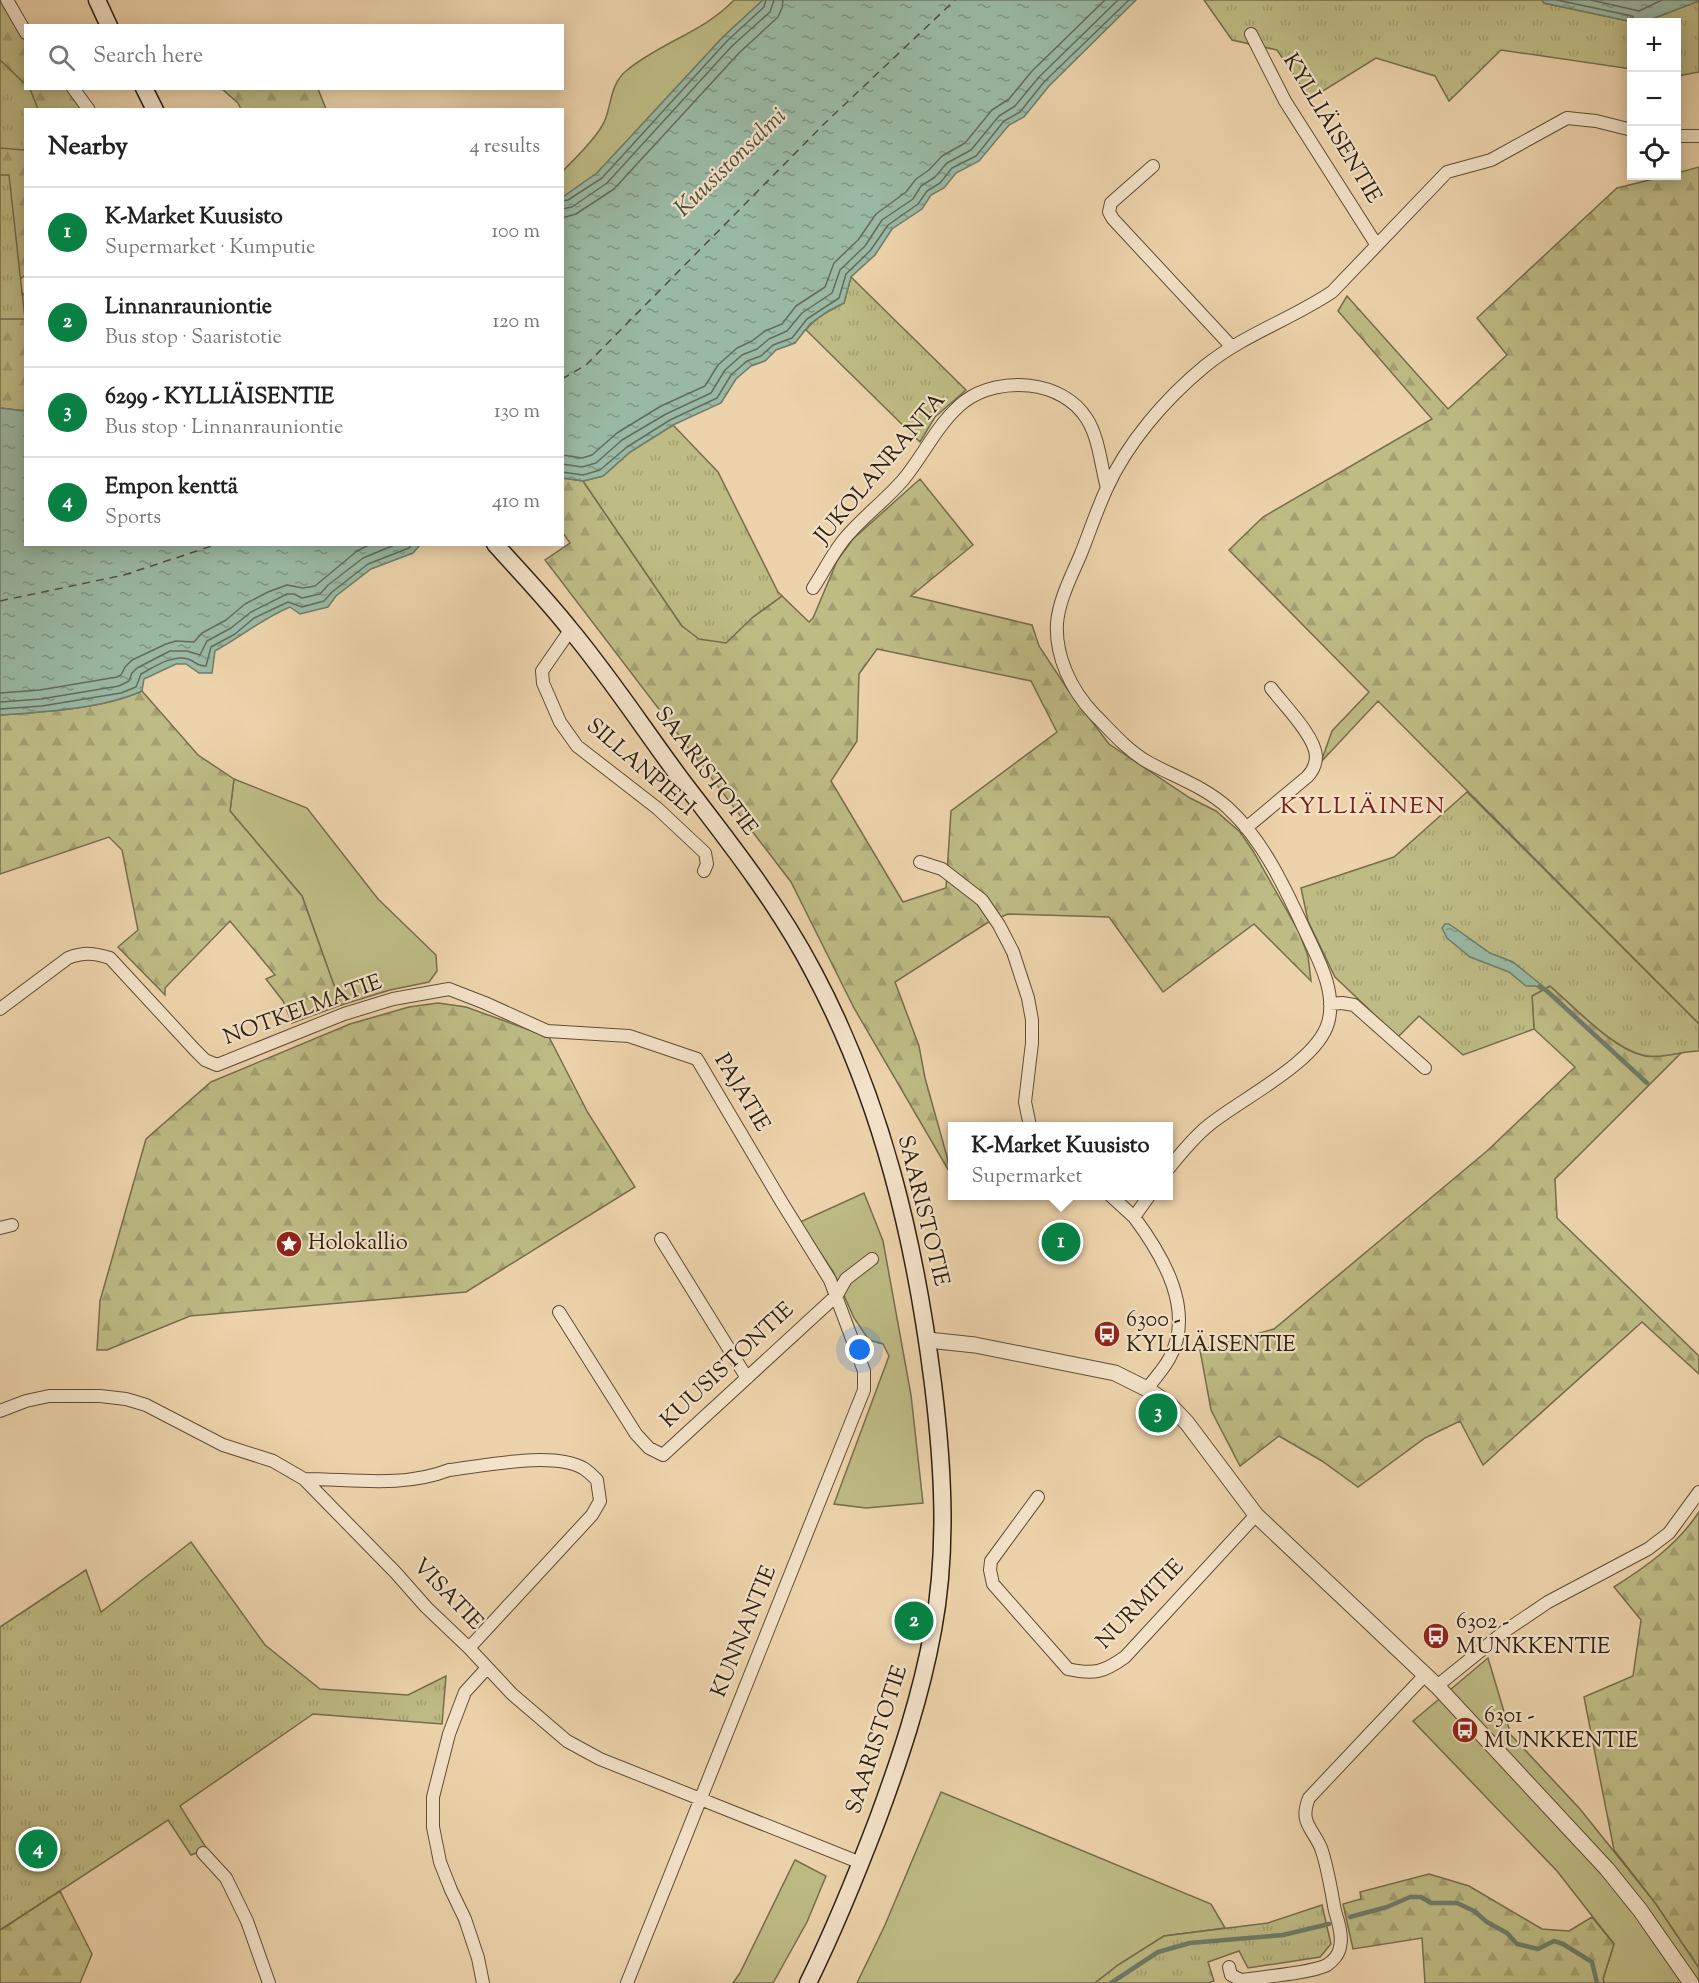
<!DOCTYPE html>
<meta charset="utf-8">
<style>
:root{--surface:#fff;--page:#f6f6f6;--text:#222;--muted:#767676;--line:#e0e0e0;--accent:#0b8043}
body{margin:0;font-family:"Sorts Mill Goudy",serif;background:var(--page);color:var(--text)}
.controls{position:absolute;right:18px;top:18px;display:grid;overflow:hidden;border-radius:0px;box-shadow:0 3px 15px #0003}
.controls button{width:54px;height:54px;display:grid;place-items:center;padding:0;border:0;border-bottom:2px solid var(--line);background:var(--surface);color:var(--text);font:30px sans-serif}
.you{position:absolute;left:860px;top:1350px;width:21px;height:21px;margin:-15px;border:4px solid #fff;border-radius:50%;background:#1a73e8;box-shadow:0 0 0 9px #1a73e833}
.badge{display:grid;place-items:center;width:39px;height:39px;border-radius:50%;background:var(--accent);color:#fff;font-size:20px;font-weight:700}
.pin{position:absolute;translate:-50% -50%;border:3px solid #fff;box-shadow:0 2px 6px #0006}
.popup{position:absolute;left:948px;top:1122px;width:225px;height:78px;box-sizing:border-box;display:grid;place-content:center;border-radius:0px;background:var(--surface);filter:drop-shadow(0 2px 4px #0005);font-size:20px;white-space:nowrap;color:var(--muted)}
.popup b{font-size:22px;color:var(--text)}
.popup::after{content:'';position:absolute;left:50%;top:100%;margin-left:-12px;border:12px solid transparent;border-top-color:var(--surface)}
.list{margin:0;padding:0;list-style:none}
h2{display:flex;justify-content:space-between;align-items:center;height:78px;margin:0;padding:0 24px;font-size:26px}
h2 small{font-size:20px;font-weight:400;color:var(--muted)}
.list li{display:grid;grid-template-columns:39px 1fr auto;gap:18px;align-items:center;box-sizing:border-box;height:90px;padding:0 24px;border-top:2px solid var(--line)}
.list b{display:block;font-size:22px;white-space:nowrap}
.list p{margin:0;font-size:20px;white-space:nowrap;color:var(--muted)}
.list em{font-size:20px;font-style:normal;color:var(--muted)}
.icon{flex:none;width:33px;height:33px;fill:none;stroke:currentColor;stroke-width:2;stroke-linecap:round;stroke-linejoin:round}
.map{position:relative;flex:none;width:1699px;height:1983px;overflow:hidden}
.search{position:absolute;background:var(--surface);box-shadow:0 3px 15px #0003;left:24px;top:24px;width:540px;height:66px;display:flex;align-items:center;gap:15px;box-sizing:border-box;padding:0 21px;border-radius:0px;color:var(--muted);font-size:22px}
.panel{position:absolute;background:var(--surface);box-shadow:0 3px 15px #0003;left:24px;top:108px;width:540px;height:438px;border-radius:0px}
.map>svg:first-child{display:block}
</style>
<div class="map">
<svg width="1699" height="1983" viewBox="0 0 1699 1983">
<defs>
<pattern id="forest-firs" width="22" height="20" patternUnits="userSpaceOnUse" patternTransform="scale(1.5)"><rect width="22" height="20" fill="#bebb85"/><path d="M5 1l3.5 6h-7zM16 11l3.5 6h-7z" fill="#a4a072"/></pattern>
<pattern id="park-tufts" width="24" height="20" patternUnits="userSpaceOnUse" patternTransform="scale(1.5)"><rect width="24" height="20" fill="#bebb85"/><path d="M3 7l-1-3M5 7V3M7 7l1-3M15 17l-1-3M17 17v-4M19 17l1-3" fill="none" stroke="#a4a072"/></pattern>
<pattern id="water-ripples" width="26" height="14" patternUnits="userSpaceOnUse" patternTransform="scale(1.5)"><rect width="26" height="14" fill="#9ab9a4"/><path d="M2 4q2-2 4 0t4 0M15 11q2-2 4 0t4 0" fill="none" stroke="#7e9684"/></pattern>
</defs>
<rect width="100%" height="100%" fill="#edd3ab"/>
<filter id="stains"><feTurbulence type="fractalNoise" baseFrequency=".00333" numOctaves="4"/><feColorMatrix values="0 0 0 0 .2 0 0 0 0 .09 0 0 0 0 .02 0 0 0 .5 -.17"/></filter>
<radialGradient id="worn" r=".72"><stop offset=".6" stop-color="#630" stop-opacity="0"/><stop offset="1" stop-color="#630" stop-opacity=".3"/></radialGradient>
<path fill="#bebb85" stroke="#766e4c" stroke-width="1.5" d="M 734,0 L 763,0 L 723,37 L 597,173 L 563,197 L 562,172 C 576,157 592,143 602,126 C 612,111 608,86 626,71 C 659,43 704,32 734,0 Z
M 234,779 L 307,808 L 378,899 L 436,955 L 437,971 L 429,982 L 390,990 L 341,1005 L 302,896 L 230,811 Z
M 864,1193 L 883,1241 L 911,1395 L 923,1503 L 866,1508 L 834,1504 L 889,1356 L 883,1344 L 869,1340 L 854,1318 L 834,1273 L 800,1222 Z
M 1488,1658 L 1511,1735 L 1580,1809 L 1656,1904 L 1699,1968 L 1699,1983 L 1604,1983 L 1603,1979 L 1614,1944 L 1557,1871 L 1413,1721 Z
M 941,1792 L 1211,1904 L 1225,1928 L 1164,1936 L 1118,1965 L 1095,1983 L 857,1983 L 885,1925 Z
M 795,1860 L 826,1876 L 807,1922 L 773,1983 L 733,1983 L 740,1973 Z"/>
<path fill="url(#forest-firs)" stroke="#766e4c" stroke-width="1.5" fill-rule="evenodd" d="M 0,0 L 7,0 L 25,33 L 26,88 L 73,89 L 89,109 L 26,110 L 25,275 L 15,284 L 25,296 L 25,411 L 0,408 Z
M 222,89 L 318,89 L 326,109 L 241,109 L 238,103 Z
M 1699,167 L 1699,1024 L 1378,701 L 1321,762 L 1332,731 L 1369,692 L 1229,550 L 1263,517 L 1432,419 L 1338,311 L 1347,296 L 1448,409 L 1507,355 L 1477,318 L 1617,188 L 1666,176 L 1676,176 L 1677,173 Z
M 563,478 L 583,481 L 682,626 L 753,617 L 782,596 L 809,622 L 813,618 L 837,561 L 853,539 L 920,479 L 973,545 L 911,596 L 1032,625 L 1039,646 L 1068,690 L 1109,744 L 1190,798 L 1216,811 L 1240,832 L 1253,851 L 1299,932 L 1308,956 L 1311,981 L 1254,924 L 1163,992 L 1109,917 L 1008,914 L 987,923 L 895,982 L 919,1046 L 925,1078 L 953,1178 L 854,1008 L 791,882 L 545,560 L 570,543 L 563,533 ZM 877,649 L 1031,681 L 1057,732 L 951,811 L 946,888 L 903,902 L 831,781 L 857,741 L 859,674 Z
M 142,691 L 198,755 L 234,779 L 230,811 L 302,896 L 341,1005 L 292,1023 L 283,1001 L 266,979 L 275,975 L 230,921 L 165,988 L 165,995 L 118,947 L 138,930 L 122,850 L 109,837 L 0,874 L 0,715 C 44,712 102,709 142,691 Z
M 1550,986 C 1576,1008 1612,1049 1645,1056 C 1658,1058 1670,1054 1683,1051 L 1555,1179 L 1557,1218 L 1699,1356 L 1699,1374 L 1642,1322 L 1483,1465 L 1460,1421 L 1425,1438 L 1358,1487 L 1322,1461 L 1279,1436 L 1240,1466 L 1211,1410 L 1200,1350 L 1274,1329 L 1487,1151 L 1575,1067 L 1534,1029 L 1532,996 Z
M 438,1003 L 466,1007 L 549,1037 L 588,1113 L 635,1187 L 466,1292 L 190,1316 L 107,1350 L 97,1350 L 100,1301 L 146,1139 L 211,1082 L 350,1024 L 409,1007 Z
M 1699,1512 L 1699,1968 L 1656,1904 L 1614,1850 L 1584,1697 L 1633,1676 L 1641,1620 L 1614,1587 C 1647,1566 1677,1545 1699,1512 Z
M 1429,1874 L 1469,1886 L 1542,1929 L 1569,1931 L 1592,1917 L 1614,1944 L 1603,1979 L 1604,1983 L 1425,1983 L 1422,1938 L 1353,1949 L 1343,1904 L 1361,1899 L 1360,1892 Z
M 60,1891 L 92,1954 L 80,1983 L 0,1983 L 0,1930 Z"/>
<path fill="url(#park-tufts)" stroke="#766e4c" stroke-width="1.5" d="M 1204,0 L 1542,0 L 1544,3 L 1633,22 L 1631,69 L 1501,50 L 1449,101 L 1435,76 L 1376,58 L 1310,99 L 1277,50 L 1232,40 Z
M 1699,1 L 1699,72 L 1677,76 L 1676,22 L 1644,22 Z
M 0,60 L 25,84 L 26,88 L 30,89 L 38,109 L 26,110 L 25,149 L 23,150 L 0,148 Z
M 0,175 L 9,175 L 25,319 L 0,319 Z
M 851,277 L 966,390 L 935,417 L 920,442 L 806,330 C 815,318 830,310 844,303 Z
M 673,425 L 718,472 L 778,592 L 782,596 L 753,617 L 726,643 L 699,639 L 682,626 L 583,481 L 603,476 L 630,452 Z
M 1467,792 L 1699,1024 L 1699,1051 C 1682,1051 1665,1058 1648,1056 C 1615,1052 1575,1007 1550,986 L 1532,996 L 1534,1029 L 1463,1055 L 1419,1016 L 1398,1037 L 1335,977 L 1308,921 L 1301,888 L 1394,857 Z
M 191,1542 L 265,1645 L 320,1689 L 408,1695 L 446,1676 L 442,1724 L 313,1714 L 180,1806 L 207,1849 L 191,1855 L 168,1820 L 0,1930 L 0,1627 L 86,1570 L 101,1612 Z
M 1322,1905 L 1331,1944 L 1320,1957 L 1248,1968 L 1239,1951 L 1208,1962 L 1214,1981 L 1208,1983 L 1095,1983 L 1118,1965 L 1164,1936 L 1268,1923 Z"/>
<path fill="url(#water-ripples)" stroke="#6f7c6a" stroke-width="1.5" d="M 763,0 L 1136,0 L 1049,86 L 1024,117 L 1009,125 L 979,161 L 956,173 L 944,188 L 931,195 L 922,209 L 892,229 L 875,255 L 851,277 L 844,303 L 828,311 L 810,324 L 795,343 L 776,350 L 765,361 L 751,366 L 736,379 L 721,403 L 673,425 L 630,452 L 603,476 L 583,481 L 563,478 L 563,197 L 597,173 L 723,37 Z
M 1542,0 L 1699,0 L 1699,1 L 1644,22 L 1633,22 L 1544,3 Z
M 0,408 L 25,411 L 26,544 L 420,545 L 413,553 L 371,569 L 336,596 L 328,607 L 300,614 L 290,607 C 263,618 241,637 215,651 L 212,673 L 199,673 L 186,664 L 176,664 L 144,679 L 142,691 C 102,709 44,712 0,715 Z
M 1445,924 L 1449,924 L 1490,953 L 1513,962 L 1544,987 L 1540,989 L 1536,986 L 1526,986 L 1509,972 L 1470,957 L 1447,938 L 1442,928 Z"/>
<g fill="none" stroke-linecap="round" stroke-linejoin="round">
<path stroke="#646c5b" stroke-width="1.5" d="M 1557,0 L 1632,16 L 1637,22
M 1591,0 L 1639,11 L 1662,0
M 562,201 L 568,200 L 602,178 L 727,41 L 764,7 L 766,0
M 562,209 L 572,207 L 607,183 L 732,46 L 770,12 L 774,0
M 562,218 L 576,214 L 614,189 L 739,53 L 778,17 L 782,8 L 783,0
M 562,455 L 582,458 L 592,455 L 617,433 L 661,406 L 705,386 L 718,365 L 737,348 L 752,341 L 765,331 L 782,324 L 796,306 L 825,287 L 834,263 L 858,240 L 876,214 L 906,192 L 916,179 L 929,170 L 942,156 L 965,143 L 992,110 L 1009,99 L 1032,71 L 1105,0
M 562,464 L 582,467 L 596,463 L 622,440 L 666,414 L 711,393 L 725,370 L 742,355 L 757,349 L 769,339 L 787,331 L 802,313 L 832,293 L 840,270 L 865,246 L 882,220 L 913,199 L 921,186 L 935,177 L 947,163 L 971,150 L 999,116 L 1015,106 L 1039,77 L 1118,0
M 562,472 L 583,475 L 600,470 L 627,447 L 670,420 L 717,398 L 731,375 L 747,361 L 761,356 L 773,345 L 792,338 L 807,319 L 839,298 L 846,274 L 870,251 L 888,225 L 918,204 L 927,191 L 940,183 L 952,168 L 976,156 L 1004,121 L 1020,112 L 1044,82 L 1129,0
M 0,693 L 40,690 L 117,677 L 121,675 L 125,667 L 132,660 L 166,644 L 176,641 L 194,642 L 202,633 L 226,620 L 245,604 L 268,592 L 287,585 L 303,588 L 315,586 L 357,551 L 371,544
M 0,702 L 41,699 L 119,686 L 129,681 L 132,673 L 137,668 L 170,651 L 187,651 L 200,655 L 207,641 L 231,628 L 251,612 L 287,594 L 294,594 L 302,598 L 320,594 L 328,585 L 363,558 L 397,544
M 0,709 L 42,706 L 121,693 L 136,687 L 141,674 C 154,667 173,654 188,659 C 195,661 197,667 206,666 L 211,647 L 235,634 L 254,618 L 288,602 L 302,607 L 324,601 L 332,592 L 368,564 L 409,548 L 412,544"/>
<path stroke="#6f7c6a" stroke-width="4.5" d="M 1540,986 L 1547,991 L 1647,1083
M 1350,1917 L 1387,1907 L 1410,1897 L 1421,1897 L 1431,1903 L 1457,1903 L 1474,1911 L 1487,1922 L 1507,1933 L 1517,1944 L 1538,1949 L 1554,1941 L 1563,1944 L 1592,1962 L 1597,1983
M 1111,1983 L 1158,1952 L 1190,1943 L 1283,1935 L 1329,1924"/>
<path stroke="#4e4e3e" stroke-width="1.5" stroke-dasharray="8 6" stroke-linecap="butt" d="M 562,379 L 586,365 L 825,123 L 955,0
M 0,601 L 124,575 L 218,544"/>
<defs>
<path id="minor" d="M 7,0 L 26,33
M 1251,34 L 1285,101 L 1376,244
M 73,88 L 89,110
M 1676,136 L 1699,136
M 1153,166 L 1111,203 L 1109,212 L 1113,219 L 1231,346
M 813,588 C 823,573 831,556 842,542 C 858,521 885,501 903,480 C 924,455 938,422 965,401 C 999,376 1062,379 1087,419 C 1099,438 1101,466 1107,488
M 571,629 L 542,671 L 543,683 L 560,722 L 577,746 L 657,808 L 705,853 L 707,864 L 704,871
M 1246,828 L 1307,777 C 1313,771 1316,765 1316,756 C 1315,736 1283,704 1271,688
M 920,862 L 942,869 L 982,900 L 999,925 L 1013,952 L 1028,998 L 1032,1020 L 1032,1043 L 1025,1102 L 1030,1126
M 1330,1004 L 1342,1003 L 1354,1005 L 1425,1068
M 0,1009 L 68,958 C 84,952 94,953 110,958 L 195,1050 L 205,1060 L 217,1065 L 344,1014 L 393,999 L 449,989 L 485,1003 L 547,1031 L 629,1036 L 697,1059 L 781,1201 L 830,1280 L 864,1371 L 864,1390 L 627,1983
M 1169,1168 C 1181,1153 1194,1137 1209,1125 C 1241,1099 1317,1062 1328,1023 C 1337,992 1318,959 1306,933 C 1286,890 1264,841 1228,808 C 1204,786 1174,777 1146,761 C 1126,749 1110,730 1094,714 C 1071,690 1055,656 1057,623 C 1059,600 1071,577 1080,556 C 1089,534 1096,512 1106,490 C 1127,443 1165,399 1205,366 C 1245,334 1290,320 1332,292 L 1447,172 L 1491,160 L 1567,118 L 1596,121 L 1632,130
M 1111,1196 L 1134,1217
M 0,1228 L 12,1225
M 661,1239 L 747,1378
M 559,1312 L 636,1434 L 649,1448 L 663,1455 L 837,1295 L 846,1279 L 872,1259
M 1147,1389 C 1154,1379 1163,1370 1169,1359 C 1196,1311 1163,1256 1134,1217 L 1149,1196
M 0,1411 L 26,1401 L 49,1396 L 100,1396 L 126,1399 L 146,1405 L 223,1445 L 273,1461 L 304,1479 L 396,1573 L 426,1607 L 469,1648 L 512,1694 L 567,1741 L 600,1759 L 861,1863
M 304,1479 C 352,1479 403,1488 449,1470 C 484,1466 552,1451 583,1468 C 588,1471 593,1476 597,1480 L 600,1501 L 592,1515 L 469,1648
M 1038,1497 L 991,1561 L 990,1570 L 993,1584 L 1068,1669 C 1094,1675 1104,1672 1125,1657 L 1256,1515
M 1437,1686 L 1505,1631 L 1548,1602 L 1648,1549 L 1669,1533 L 1699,1492
M 203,1853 L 226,1878 L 247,1921 L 269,1983
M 1229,1967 L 1231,1975 L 1241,1980 C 1261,1977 1312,1973 1327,1965 C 1333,1961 1339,1954 1340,1947 C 1343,1936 1338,1921 1335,1911 C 1331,1890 1328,1868 1321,1848 C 1312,1827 1299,1823 1309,1798 L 1425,1675
M 483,1983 L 478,1958 L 465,1919 L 451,1890 L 440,1862 L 433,1827 L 433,1797 L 449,1734 L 465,1692 L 487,1668"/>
<path id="tertiary" d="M 928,1340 L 975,1345 L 1115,1373 L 1147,1389 L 1170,1405 L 1187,1423 L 1256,1515 L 1437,1686 L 1607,1869 L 1640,1910 L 1691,1983"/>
<path id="secondary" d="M 97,0 L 109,26
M 144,88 L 155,110
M 495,544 C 520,572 546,599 569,628 C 610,677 645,731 683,782 C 730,843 778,904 814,973 C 882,1101 915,1241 933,1384 C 943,1465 948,1550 933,1630 C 921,1696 900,1759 877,1821 C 856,1876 834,1930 808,1983"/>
</defs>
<use href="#minor" stroke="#5e4d38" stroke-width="14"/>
<use href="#tertiary" stroke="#5e4d38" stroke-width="17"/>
<use href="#secondary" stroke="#2e2012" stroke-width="19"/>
<use href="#minor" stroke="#f3e2c8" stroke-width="12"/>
<use href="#tertiary" stroke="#f3e2c8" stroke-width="15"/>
<use href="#secondary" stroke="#f3e2c8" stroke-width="16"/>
</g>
<defs>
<symbol id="sight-disc" viewBox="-11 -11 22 22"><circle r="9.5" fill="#8f2418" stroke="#f3e2c8"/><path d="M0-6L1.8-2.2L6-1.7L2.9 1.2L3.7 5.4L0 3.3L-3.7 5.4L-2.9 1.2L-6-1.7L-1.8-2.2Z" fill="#fff"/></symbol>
<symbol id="bus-disc" viewBox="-11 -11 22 22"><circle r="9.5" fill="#8f2418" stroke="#f3e2c8"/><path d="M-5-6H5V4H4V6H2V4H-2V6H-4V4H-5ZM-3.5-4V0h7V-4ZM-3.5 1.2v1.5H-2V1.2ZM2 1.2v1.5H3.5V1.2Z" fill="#fff"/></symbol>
</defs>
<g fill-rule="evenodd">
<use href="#sight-disc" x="274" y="1229" width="30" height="30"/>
<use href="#bus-disc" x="1092" y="1319" width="30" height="30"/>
<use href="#bus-disc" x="1421" y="1621" width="30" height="30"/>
<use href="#bus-disc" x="1450" y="1715" width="30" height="30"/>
</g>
<g text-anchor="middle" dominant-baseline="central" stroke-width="4.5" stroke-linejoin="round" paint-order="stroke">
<g font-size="22" fill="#2e2012" stroke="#f3e2c8">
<text transform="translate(1331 129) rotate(59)">KYLLIÄISENTIE</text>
<text transform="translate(881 469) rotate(-50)">JUKOLANRANTA</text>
<text transform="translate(640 768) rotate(41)">SILLANPIELI</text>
<text transform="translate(705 772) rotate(53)">SAARISTOTIE</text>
<text transform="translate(303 1011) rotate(-20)">NOTKELMATIE</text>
<text transform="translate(741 1093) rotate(59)">PAJATIE</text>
<text transform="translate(922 1211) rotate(76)">SAARISTOTIE</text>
<text transform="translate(728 1366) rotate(-43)">KUUSISTONTIE</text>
<text transform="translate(447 1595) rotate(46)">VISATIE</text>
<text transform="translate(1141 1605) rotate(-46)">NURMITIE</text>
<text transform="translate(745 1632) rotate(-68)">KUNNANTIE</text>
<text transform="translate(878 1740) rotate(-72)">SAARISTOTIE</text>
</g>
<g font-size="22" fill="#2e2012" stroke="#f3e2c8" text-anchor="start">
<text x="308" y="1244">Holokallio</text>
<text x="1126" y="1321">6300 -<tspan x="1126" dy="25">KYLLIÄISENTIE</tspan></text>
<text x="1456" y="1623">6302 -<tspan x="1456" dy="25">MUNKKENTIE</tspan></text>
<text x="1484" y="1717">6301 -<tspan x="1484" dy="25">MUNKKENTIE</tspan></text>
</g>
<g font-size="24" font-style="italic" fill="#4e4e3e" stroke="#f3e2c8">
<text transform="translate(731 163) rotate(-44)">Kuusistonsalmi</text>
</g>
<g font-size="24" letter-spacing="1.5" fill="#7a1f14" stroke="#f3e2c8">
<text x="1363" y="807">KYLLIÄINEN</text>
</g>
</g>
<rect width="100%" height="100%" filter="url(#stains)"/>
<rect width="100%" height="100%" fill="url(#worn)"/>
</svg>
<div class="controls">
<button>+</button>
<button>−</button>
<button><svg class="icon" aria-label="locate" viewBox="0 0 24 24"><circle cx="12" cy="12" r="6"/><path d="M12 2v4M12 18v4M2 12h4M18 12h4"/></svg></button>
</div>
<div class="you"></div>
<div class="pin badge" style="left:1061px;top:1242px">1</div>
<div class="popup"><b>K-Market Kuusisto</b>Supermarket</div>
<div class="pin badge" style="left:914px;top:1621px">2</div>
<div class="pin badge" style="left:1158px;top:1413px">3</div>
<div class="pin badge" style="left:38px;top:1849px">4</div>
<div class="search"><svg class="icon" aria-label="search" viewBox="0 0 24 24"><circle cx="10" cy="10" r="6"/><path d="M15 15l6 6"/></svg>Search here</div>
<section class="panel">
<h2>Nearby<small>4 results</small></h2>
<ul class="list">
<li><span class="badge">1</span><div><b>K-Market Kuusisto</b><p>Supermarket · Kumputie</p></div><em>100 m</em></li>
<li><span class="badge">2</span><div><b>Linnanrauniontie</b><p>Bus stop · Saaristotie</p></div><em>120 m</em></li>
<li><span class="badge">3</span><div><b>6299 - KYLLIÄISENTIE</b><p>Bus stop · Linnanrauniontie</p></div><em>130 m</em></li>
<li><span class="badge">4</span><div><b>Empon kenttä</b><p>Sports</p></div><em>410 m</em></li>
</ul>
</section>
</div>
